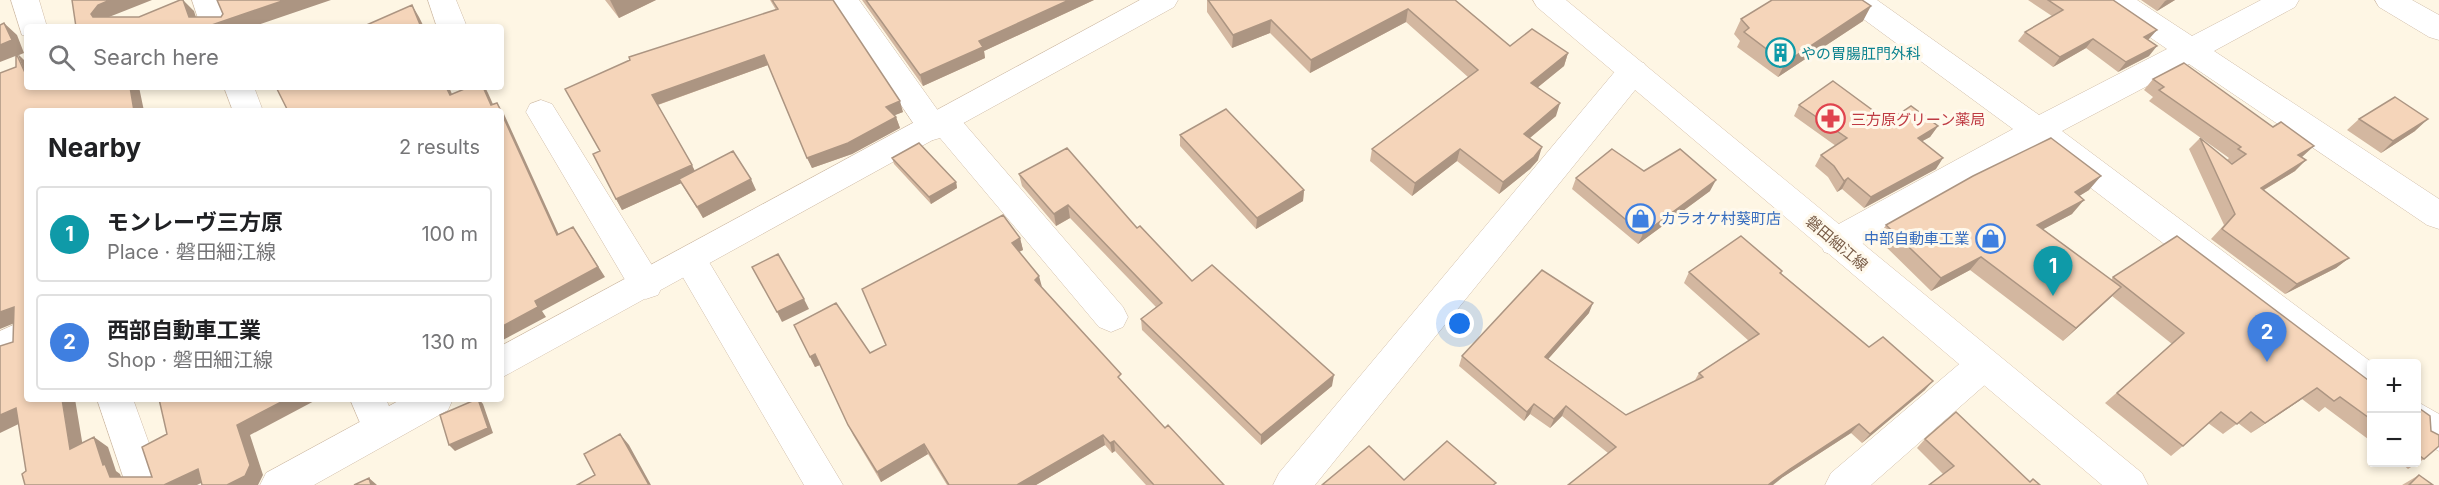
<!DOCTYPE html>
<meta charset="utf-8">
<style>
:root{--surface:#fff;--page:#f6f6f6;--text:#202124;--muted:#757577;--line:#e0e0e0;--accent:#1a73e8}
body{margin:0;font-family:Inter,"Noto Sans JP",sans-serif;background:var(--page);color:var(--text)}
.controls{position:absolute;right:18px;bottom:18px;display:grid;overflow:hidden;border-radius:6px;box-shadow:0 3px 9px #0003}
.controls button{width:54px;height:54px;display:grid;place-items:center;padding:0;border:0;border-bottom:2px solid var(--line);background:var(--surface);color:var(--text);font:30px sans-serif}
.you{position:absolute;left:1460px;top:324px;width:21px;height:21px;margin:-15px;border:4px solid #fff;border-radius:50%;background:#1a73e8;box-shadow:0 0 0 9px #1a73e833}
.badge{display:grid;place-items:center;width:39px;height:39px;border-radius:50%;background:var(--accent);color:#fff;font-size:20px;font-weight:700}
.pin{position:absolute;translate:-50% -50px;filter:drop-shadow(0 2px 3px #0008)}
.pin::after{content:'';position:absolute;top:32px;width:21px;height:18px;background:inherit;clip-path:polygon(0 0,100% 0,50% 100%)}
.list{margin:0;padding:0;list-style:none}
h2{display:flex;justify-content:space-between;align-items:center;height:78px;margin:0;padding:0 24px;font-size:26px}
h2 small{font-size:20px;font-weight:400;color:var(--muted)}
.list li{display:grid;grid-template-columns:39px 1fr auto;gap:18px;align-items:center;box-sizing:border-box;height:96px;margin:0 12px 12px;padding:0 12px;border:2px solid var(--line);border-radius:6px}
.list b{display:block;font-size:22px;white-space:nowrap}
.list p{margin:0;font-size:20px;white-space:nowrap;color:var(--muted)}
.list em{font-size:20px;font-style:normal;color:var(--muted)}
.icon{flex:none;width:33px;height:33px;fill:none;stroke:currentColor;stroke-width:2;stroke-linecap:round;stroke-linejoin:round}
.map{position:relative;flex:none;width:2439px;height:485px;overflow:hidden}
.search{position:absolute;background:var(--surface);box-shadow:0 3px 9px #0003;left:24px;top:24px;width:480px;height:66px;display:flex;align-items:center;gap:15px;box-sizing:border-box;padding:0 21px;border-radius:6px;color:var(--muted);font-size:22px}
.panel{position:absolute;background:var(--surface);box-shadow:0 3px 9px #0003;left:24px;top:108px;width:480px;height:294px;border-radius:6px}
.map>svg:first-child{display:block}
</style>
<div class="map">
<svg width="2439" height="485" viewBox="0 0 2439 485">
<rect width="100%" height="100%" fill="#fef6e4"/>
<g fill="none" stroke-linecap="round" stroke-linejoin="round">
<defs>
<path id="minor" d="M 11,0 L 39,0 L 47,27 L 27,27 L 27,36 L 22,35 Z
M 192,0 L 220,0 L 231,27 L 201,27 Z
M 428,0 L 456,0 L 467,27 L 437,27 Z
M 830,0 L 859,0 L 939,112 L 945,110 L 956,114 L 1123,307 L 1128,317 L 1123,327 L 1111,332 L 1099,327 L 940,138 L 933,140 L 922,136 Z
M 1843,0 L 1877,0 L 2039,115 L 2167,49 L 2106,7 L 2102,0 L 2137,0 L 2192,36 L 2261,0 L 2299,0 L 2295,7 L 2214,51 L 2439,199 L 2439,229 L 2427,225 L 2189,64 L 2062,131 L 2374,364 L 2372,364 L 2372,397 L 2359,393 L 2036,146 L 1848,252 L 1836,256 L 1824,252 L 1820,242 L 1824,232 L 2013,129 L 1847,7 Z
M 2375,0 L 2412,0 L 2439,15 L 2439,40 L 2429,37 L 2379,7 Z
M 1633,60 L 1644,63 L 1648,71 L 1644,79 L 1315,485 L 1273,485 L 1279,473 L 1622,63 Z
M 224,87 L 254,87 L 263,111 L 233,111 Z
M 541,100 L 552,104 L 658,275 L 663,285 L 658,295 L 646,299 L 634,295 L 526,112 L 530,104 Z
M 691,248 L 703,252 L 843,485 L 804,485 L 674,262 L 679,252 Z
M 27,319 L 27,350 L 0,362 L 0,331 Z
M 1983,350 L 1995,354 L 2001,365 L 1995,376 L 1871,485 L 1825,485 L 1831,473 L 1971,354 Z
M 97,399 L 133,399 L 164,485 L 126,485 Z
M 350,399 L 386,399 L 398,428 L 393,439 L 380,444 L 367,439 Z
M 2416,401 L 2439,414 L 2439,451 L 2416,439 Z"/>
<path id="tertiary" d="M 1140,0 L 1178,0 L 1174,7 L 501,378 L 501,346 Z
M 402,399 L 453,399 L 448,410 L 314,485 L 260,485 L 266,473 Z"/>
<path id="secondary" d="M 1533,0 L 1566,0 L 2142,473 L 2148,485 L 2102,485 L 1537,7 Z"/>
</defs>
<use href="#minor" stroke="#d0bda9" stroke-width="1"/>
<use href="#tertiary" stroke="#d0bda9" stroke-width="1"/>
<use href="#secondary" stroke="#d6c0a9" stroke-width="1"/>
<use href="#minor" fill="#fff" fill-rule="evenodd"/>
<use href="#tertiary" fill="#fff" fill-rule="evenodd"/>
<use href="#secondary" fill="#fff" fill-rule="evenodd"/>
</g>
<path fill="#d3b7a0" d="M 605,0 L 656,0 L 619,18 Z
M 770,0 L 833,0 L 903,112 L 895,115 L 900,128 L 852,154 L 812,168 L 768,65 L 658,105 L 695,171 L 756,190 L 703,218 L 681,183 L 622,210 L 616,199 L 600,151 L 776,10 Z
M 862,0 L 1094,0 L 984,51 L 985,58 L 923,86 Z
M 1207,0 L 1455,0 L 1510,46 L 1568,53 L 1564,66 L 1537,88 L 1556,116 L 1530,138 L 1538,160 L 1530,169 L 1499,194 L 1457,161 L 1412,196 L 1370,161 L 1372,149 L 1468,77 L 1406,22 L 1310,73 L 1270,33 L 1232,48 L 1207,12 Z
M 2028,0 L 2113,0 L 2149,39 L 2148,40 L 2149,56 L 2118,72 L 2086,48 L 2053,67 L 2018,41 L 2025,32 L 2052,16 Z
M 2141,0 L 2175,0 L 2157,11 Z
M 1741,19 L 1863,21 L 1778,77 L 1737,47 L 1740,41 L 1734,34 Z
M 2153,79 L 2301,157 L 2295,171 L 2264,190 L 2349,258 L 2336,268 L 2285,294 L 2211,239 L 2224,225 L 2189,149 L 2200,138 L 2232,164 L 2232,163 L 2227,160 L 2229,158 L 2149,101 L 2153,97 L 2144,90 Z
M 1799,105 L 1893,118 L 1938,126 L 1930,137 L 1922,141 L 1936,169 L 1864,208 L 1842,189 L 1837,192 L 1828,177 L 1815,166 L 1821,155 L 1836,146 L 1794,116 Z
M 2359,119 L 2415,131 L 2381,153 L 2347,130 Z
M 1180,135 L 1304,190 L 1303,201 L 1256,229 L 1180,146 Z
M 892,158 L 956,182 L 957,188 L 931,204 L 894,164 Z
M 1644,171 L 1710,191 L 1638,244 L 1572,189 L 1576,178 Z
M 1019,174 L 1137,228 L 1192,281 L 1332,386 L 1261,445 L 1142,330 L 1141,319 L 1156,307 L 1070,218 L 1056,226 L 1022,186 Z
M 2089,190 L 2079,196 L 2072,214 L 2043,229 L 2111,280 L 2113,277 L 2372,383 L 2372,442 L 2325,407 L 2319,412 L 2302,399 L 2251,433 L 2238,423 L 2223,434 L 2208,423 L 2183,446 L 2171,456 L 2105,403 L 2172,344 L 2112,296 L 2063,341 L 1970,270 L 1931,291 L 1877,238 L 1886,225 Z
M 1020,238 L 1023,250 L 1019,252 L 1041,287 L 1122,381 L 1165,428 L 1224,485 L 1146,485 L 1115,451 L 1112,453 L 1105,445 L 1036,485 L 947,485 L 928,454 L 881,482 L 853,435 L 820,365 L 815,367 L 794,325 L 870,353 L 886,345 Z
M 1782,271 L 1781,273 L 1869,347 L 1925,390 L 1862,443 L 1851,433 L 1783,477 L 1608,453 L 1562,416 L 1550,428 L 1530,414 L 1524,421 L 1459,366 L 1462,356 L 1589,313 L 1548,359 L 1626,415 L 1694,382 L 1699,373 L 1749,341 L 1684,283 L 1689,272 Z
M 2416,406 L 2424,459 L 2408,469 L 2400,462 L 2416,462 Z
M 1925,439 L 2030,482 L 1943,474 L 1917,448 Z
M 2419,475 L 2433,485 L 2402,485 Z"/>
<path fill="#ac9582" d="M 110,0 L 152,0 L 109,17 L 93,17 L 91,14 L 98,5 Z
M 183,0 L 194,11 L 199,27 L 189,17 Z
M 285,0 L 331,0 L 252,27 L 206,27 Z
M 610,0 L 656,0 L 619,18 Z
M 1069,0 L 1094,0 L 984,51 L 985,58 L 923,86 L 920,75 L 979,41 Z
M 2167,0 L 2175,0 L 2157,11 L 2165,1 Z
M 412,5 L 419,17 L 424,27 L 421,27 Z
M 1871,6 L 1863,21 L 1778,77 L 1785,63 Z
M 1408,9 L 1406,22 L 1310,73 L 1311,60 Z
M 1271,20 L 1270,33 L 1232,48 L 1233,35 Z
M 4,23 L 17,35 L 24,53 L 19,55 L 27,63 L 27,78 L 18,55 L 0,62 L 0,45 Z
M 2157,30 L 2149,39 L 2137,47 L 2144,37 Z
M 2093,39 L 2086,48 L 2053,67 L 2060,57 Z
M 2157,46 L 2149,56 L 2118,72 L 2126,62 Z
M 1568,53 L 1564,66 L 1527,96 L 1531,83 Z
M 764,55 L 768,65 L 657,105 L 652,95 Z
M 130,87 L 139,87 L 144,111 L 134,111 Z
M 446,87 L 449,87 L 457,106 L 450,95 Z
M 483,87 L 485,87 L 488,93 L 496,111 L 491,105 Z
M 900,101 L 903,112 L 890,117 L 886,107 Z
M 497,103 L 504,114 L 564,246 L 557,235 Z
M 1560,103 L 1556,116 L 1520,146 L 1524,134 Z
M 896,117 L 900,128 L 852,154 L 812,168 L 807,158 Z
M 2428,119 L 2415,131 L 2381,153 L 2393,141 Z
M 1938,126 L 1930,137 L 1910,148 L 1918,138 Z
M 2314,146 L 2302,157 L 2286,166 L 2298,155 Z
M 1542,147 L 1538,160 L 1530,169 L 1499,194 L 1503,182 Z
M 1460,149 L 1457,161 L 1412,196 L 1415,183 Z
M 1943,158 L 1936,169 L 1864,208 L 1871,197 Z
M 2306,160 L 2295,171 L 2250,198 L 2261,188 Z
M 692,165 L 697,176 L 622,210 L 616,199 Z
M 2101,176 L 2089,190 L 2063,206 L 2075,192 Z
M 1848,178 L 1842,189 L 1837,192 L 1844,181 Z
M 751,179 L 756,190 L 703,218 L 697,207 Z
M 1716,180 L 1710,191 L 1638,244 L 1643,234 Z
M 956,182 L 957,188 L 931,204 L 929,197 Z
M 1304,190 L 1303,201 L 1256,229 L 1257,218 Z
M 2084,200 L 2072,214 L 2025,239 L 2037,225 Z
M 1068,205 L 1070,218 L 1056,226 L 1054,214 Z
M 573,227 L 605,277 L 542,311 L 546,317 L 501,341 L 501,327 L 535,301 Z
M 1020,238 L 1023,250 L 1014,254 L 1012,243 Z
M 1981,257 L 1970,270 L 1931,291 L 1941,278 Z
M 2349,258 L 2336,268 L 2285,294 L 2297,284 Z
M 1039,276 L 1042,287 L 1035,280 Z
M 2121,287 L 2108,300 L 2063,341 L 2076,328 Z
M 804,299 L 809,309 L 782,322 L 777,312 Z
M 1593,303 L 1589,313 L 1542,366 L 1545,357 Z
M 14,307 L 27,318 L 0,329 L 0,312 Z
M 815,354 L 820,365 L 815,367 L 810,357 Z
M 1334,375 L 1332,386 L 1261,445 L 1261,435 Z
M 1933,381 L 1925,390 L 1862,443 L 1870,434 Z
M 2317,388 L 2302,399 L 2251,433 L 2265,423 Z
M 62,399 L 75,399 L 85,459 L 70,449 Z
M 287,399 L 318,399 L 250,435 L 263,475 L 258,485 L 227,485 L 237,425 Z
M 479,399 L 483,404 L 493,433 L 455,451 L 449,445 Z
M 1534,404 L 1530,414 L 1524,421 L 1527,412 Z
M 1566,406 L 1562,416 L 1550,428 L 1554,419 Z
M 16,408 L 31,418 L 0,433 L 0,415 Z
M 1859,424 L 1851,433 L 1783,477 L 1773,485 L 1768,485 L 1790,469 Z
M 620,434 L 629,445 L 651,485 L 649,485 Z
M 1103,435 L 1105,445 L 1036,485 L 1017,485 Z
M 94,437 L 108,447 L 116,471 L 120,474 L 124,485 L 110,477 L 103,465 Z
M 1114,441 L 1115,451 L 1112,453 L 1110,443 Z
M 924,444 L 928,454 L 881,482 L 877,472 Z
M 198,469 L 211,478 L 197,485 L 164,485 Z
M 369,478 L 377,485 L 371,485 Z"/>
<path fill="#f5d5ba" stroke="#ac9582" stroke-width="1.5" d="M 72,0 L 110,0 L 98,5 L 91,14 L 93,17 L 139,17 L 180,0 L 183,0 L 189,17 L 221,17 L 223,14 L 217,0 L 285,0 L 206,27 L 76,27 Z
M 772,0 L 833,0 L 900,101 L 886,107 L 896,117 L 848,143 L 807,158 L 764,55 L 652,95 L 692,165 L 616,199 L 593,154 L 600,151 L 565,89 L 630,60 L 629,57 L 778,9 Z
M 866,0 L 1069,0 L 979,41 L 983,47 L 920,75 Z
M 1208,0 L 1455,0 L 1510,46 L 1532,29 L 1568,53 L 1531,83 L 1560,103 L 1524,134 L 1542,147 L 1534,157 L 1503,182 L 1460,149 L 1415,183 L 1372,149 L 1478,70 L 1408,9 L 1311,60 L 1271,20 L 1233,35 Z
M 1772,0 L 1862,0 L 1871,6 L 1785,63 L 1744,32 L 1749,28 L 1741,19 Z
M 2048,0 L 2113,0 L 2157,30 L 2144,37 L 2157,46 L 2126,62 L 2093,39 L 2060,57 L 2025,32 L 2063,10 Z
M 412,5 L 421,27 L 362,27 Z
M 4,23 L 12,40 L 0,45 L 0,25 Z
M 16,53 L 27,77 L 27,87 L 130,87 L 134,111 L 27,111 L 27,399 L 62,399 L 70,449 L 94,437 L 103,465 L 105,464 L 110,477 L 152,477 L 142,447 L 167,434 L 159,399 L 287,399 L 237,425 L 250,465 L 245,476 L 227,485 L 202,485 L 198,469 L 164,485 L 25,485 L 22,474 L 26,471 L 16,408 L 0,415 L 0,346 L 13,342 L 14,307 L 0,312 L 0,73 L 16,67 Z
M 2184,63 L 2273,127 L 2281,122 L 2314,146 L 2298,155 L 2306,160 L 2261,188 L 2349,258 L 2297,284 L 2222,229 L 2235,214 L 2200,138 L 2232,164 L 2246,154 L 2238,149 L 2241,147 L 2159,90 L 2164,87 L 2153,79 Z
M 1833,81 L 1882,117 L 1887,113 L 1893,118 L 1911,106 L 1938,126 L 1918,138 L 1943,158 L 1871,197 L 1848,178 L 1844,181 L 1834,166 L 1821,155 L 1847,138 L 1799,105 Z
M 276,87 L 446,87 L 450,95 L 469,87 L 483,87 L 491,105 L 497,103 L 501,111 L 288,111 Z
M 2395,97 L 2428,119 L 2393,141 L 2359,119 Z
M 1226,109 L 1304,190 L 1257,218 L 1180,135 Z
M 501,112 L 557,235 L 573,227 L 598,267 L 535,301 L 538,307 L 501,327 Z
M 2051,138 L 2101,176 L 2075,192 L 2084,200 L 2037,225 L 2121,287 L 2076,328 L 1981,257 L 1941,278 L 1886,225 L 1973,176 Z
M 919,143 L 956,182 L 929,197 L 892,158 Z
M 1067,148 L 1137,228 L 1140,226 L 1192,281 L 1212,265 L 1334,375 L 1261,435 L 1141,319 L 1162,303 L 1068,205 L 1054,214 L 1019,174 Z
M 1612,149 L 1644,171 L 1680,149 L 1716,180 L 1643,234 L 1576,178 Z
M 733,151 L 751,179 L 697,207 L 679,179 Z
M 1003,215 L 1020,238 L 1012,243 L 1039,276 L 1035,280 L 1121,374 L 1118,377 L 1165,428 L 1168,425 L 1224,485 L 1154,485 L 1114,441 L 1110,443 L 1103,435 L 1017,485 L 949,485 L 924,444 L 877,472 L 848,425 L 815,354 L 810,357 L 794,325 L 836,303 L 870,353 L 886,345 L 862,289 Z
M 1741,236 L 1782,271 L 1780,273 L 1869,347 L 1883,337 L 1933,381 L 1870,434 L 1859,424 L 1790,469 L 1768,485 L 1568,485 L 1616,447 L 1566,406 L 1554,419 L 1534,404 L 1527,412 L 1462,356 L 1542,270 L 1593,303 L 1545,357 L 1626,415 L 1703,377 L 1699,373 L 1759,334 L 1689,272 Z
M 2177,236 L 2372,383 L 2372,420 L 2340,397 L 2334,401 L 2317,388 L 2265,423 L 2251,412 L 2237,424 L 2221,412 L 2183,446 L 2117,393 L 2184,333 L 2113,277 Z
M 778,254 L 804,299 L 777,312 L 752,267 Z
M 477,399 L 478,399 L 488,428 L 449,445 L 440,415 Z
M 2416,406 L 2430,416 L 2431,431 L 2439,435 L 2439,446 L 2424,459 L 2416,453 Z
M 1956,412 L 2030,482 L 2033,479 L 2040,485 L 1929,485 L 1954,466 L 1925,439 Z
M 620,434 L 649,485 L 577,485 L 595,475 L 584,454 Z
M 1447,441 L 1496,483 L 1493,485 L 1322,485 L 1369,446 L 1404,480 Z
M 2419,475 L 2433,485 L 2409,485 Z
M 369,478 L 371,485 L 354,485 Z"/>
<defs>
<symbol id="building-ring" viewBox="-11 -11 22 22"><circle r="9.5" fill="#fff9ec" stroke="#0f9aa8" stroke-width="1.5"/><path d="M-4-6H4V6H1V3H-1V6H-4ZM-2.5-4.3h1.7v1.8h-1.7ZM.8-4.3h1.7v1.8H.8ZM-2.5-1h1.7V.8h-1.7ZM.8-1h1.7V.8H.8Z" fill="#0f9aa8"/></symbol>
<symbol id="pharmacy-ring" viewBox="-11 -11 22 22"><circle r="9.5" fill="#fff9ec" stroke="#e0444e" stroke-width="1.5"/><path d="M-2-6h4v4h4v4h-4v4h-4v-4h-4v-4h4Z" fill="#e0444e"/></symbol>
<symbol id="shop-ring" viewBox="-11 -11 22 22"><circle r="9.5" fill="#fff9ec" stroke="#3f7fe0" stroke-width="1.5"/><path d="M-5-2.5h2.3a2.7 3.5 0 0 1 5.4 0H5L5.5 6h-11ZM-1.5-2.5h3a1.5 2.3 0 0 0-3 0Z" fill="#3f7fe0"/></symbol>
</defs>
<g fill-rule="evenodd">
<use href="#building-ring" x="1764" y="36" width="33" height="33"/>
<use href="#pharmacy-ring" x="1814" y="102" width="33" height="33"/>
<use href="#shop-ring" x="1624" y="202" width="33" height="33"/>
<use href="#shop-ring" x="1974" y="222" width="33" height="33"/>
</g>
<g text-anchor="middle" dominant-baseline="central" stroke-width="6" stroke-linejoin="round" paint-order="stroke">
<g font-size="15" fill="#0d838f" stroke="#fff9ec" text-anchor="start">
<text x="1801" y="53">やの胃腸肛門外科</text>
</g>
<g font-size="15" fill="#be3a42" stroke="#fff9ec" text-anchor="start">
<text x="1851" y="119">三方原グリーン薬局</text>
</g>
<g font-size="15" fill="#366cbe" stroke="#fff9ec" text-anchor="start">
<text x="1661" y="218">カラオケ村葵町店</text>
<text x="1969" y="238" text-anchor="end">中部自動車工業</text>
</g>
<g font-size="15" fill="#795c47" stroke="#fff9ec">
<text transform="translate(1837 243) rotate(40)">磐田細江線</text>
</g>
</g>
</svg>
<div class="controls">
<button>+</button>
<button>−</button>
</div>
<div class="you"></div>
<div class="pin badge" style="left:2053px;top:296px;background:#0f9aa8">1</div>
<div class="pin badge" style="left:2267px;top:362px;background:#3f7fe0">2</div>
<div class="search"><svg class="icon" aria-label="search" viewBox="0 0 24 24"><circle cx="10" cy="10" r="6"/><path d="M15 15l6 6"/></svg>Search here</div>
<section class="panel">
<h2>Nearby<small>2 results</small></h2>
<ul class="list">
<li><span class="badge" style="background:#0f9aa8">1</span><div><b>モンレーヴ三方原</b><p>Place · 磐田細江線</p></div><em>100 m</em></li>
<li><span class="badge" style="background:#3f7fe0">2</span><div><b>西部自動車工業</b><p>Shop · 磐田細江線</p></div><em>130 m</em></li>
</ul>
</section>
</div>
